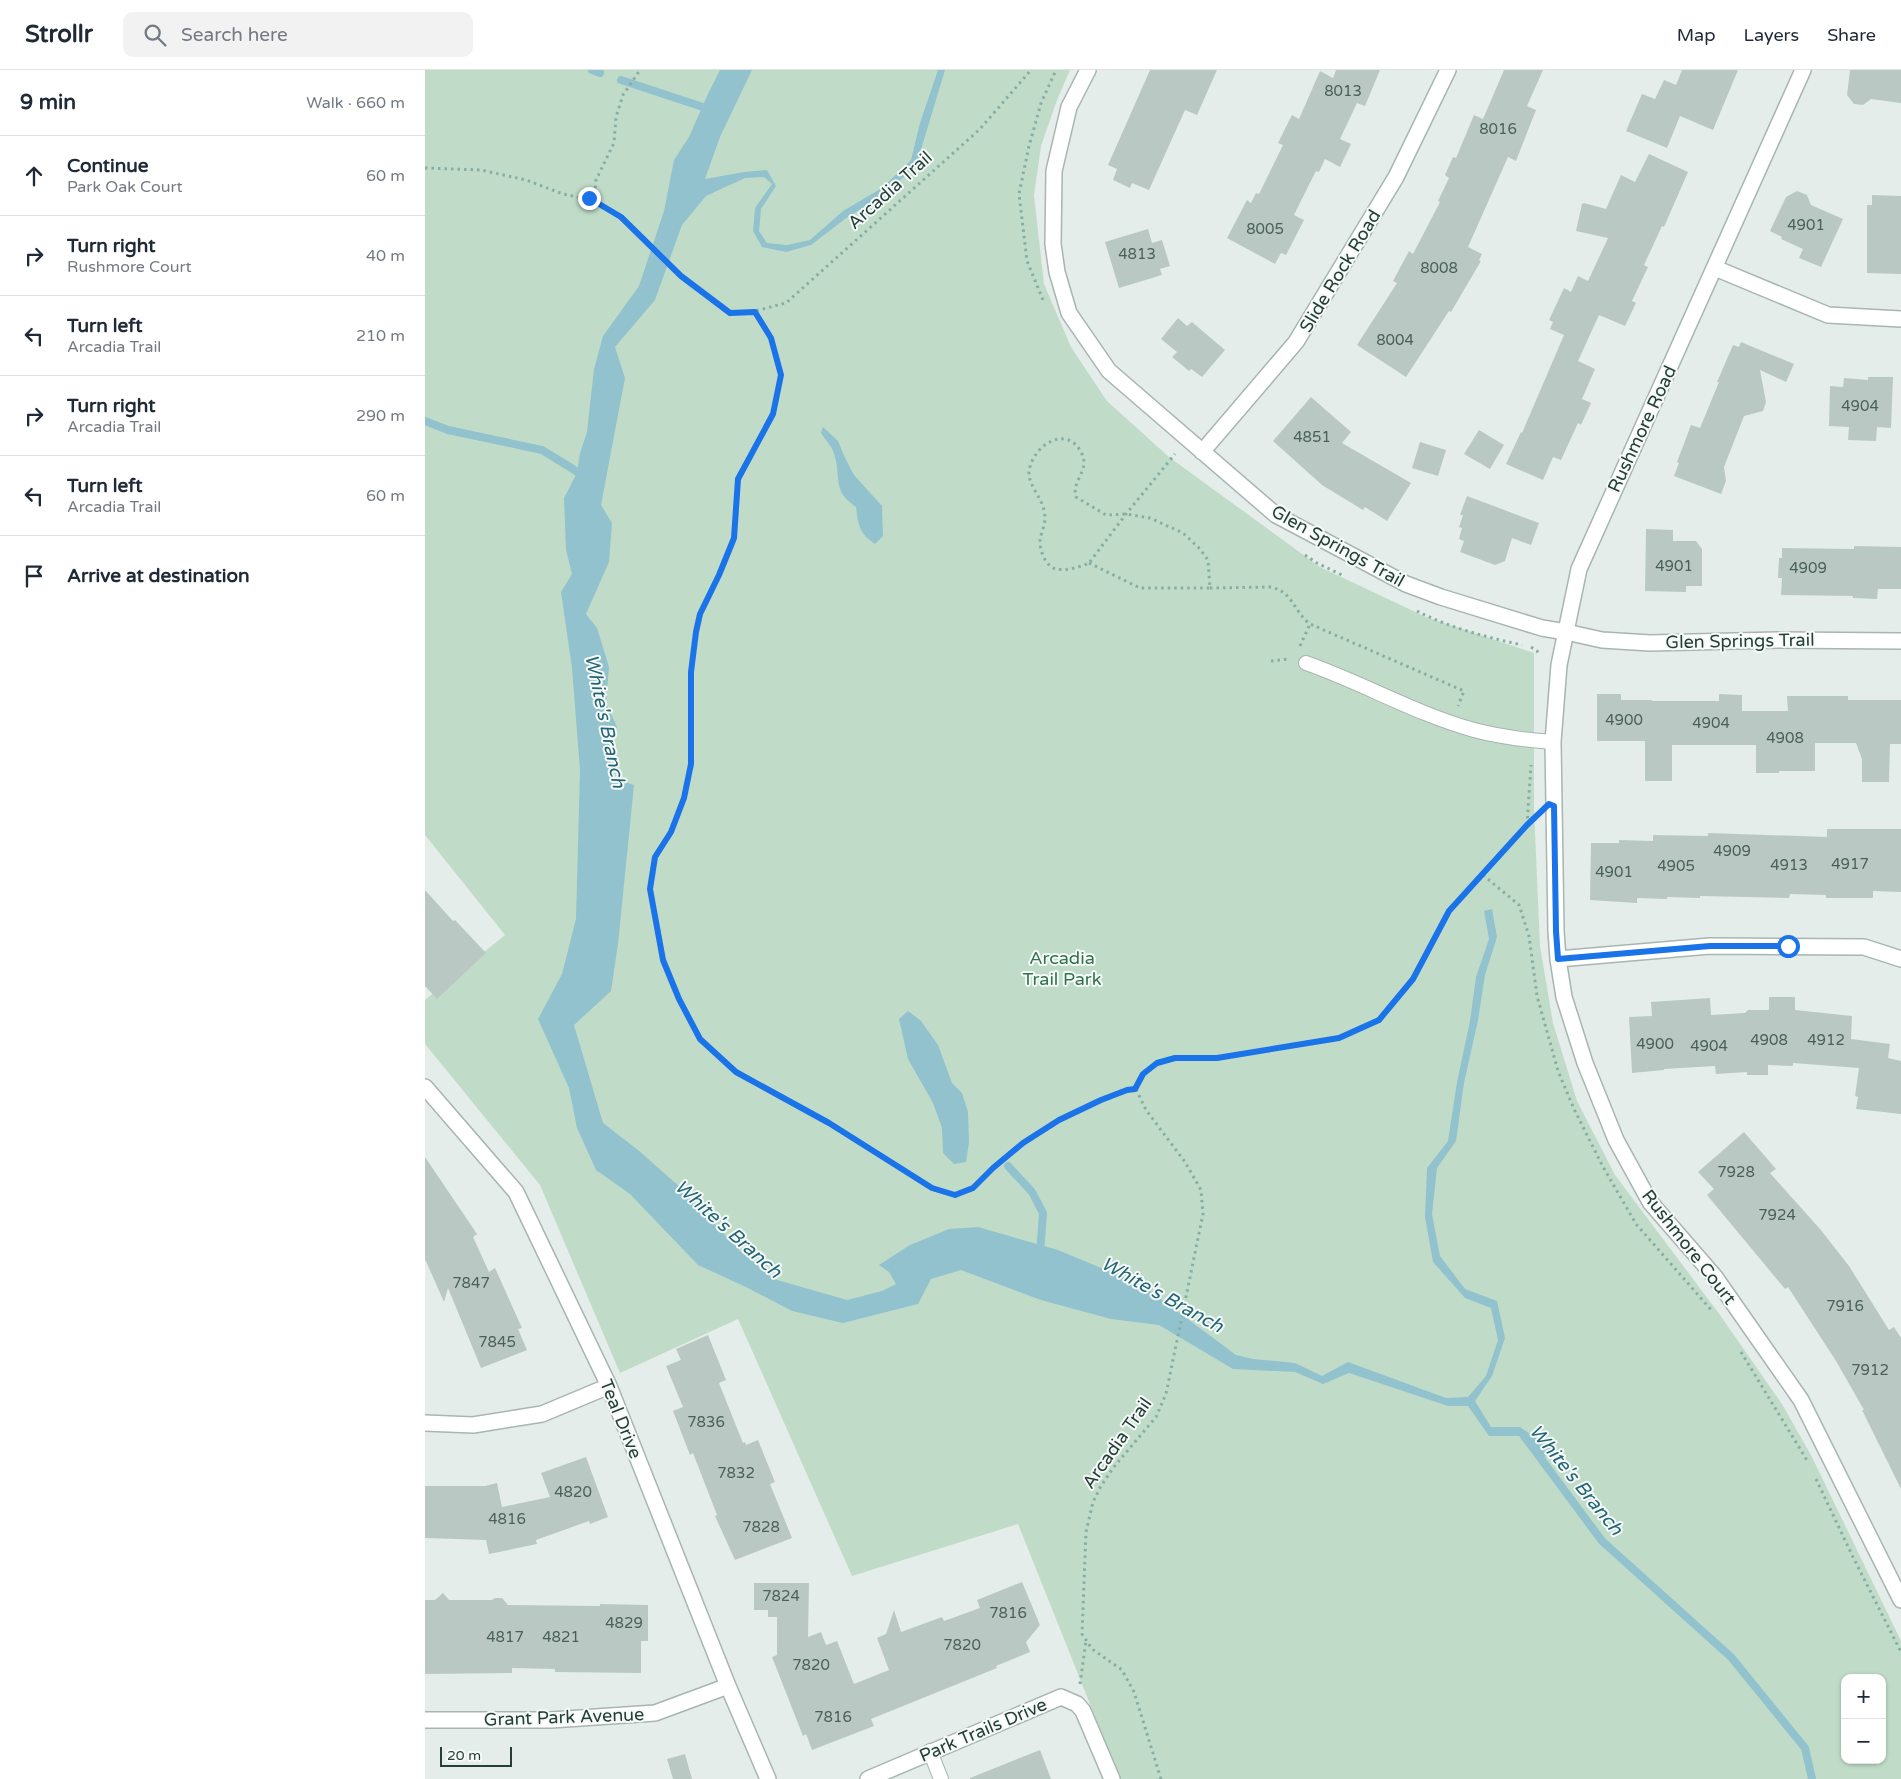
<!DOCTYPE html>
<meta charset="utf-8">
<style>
:root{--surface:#fff;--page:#f2f2f3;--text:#1f2937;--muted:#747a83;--line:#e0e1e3}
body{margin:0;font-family:"Varela Round",sans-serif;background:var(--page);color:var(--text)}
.controls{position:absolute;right:15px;bottom:15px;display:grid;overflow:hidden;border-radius:10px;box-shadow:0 1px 4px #0004}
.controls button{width:45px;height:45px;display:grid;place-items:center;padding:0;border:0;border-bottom:1px solid var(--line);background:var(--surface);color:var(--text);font:25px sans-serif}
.scale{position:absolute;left:15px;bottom:12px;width:72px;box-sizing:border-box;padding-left:5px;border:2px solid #253e38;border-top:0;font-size:14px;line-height:18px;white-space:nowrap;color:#253e38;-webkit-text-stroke:4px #f5faf8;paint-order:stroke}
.stop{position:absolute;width:15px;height:15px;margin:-11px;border:4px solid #1a73e8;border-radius:50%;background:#fff}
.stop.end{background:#1a73e8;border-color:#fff;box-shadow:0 1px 5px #0008}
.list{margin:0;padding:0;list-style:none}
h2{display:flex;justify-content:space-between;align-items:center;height:65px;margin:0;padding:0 20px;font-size:21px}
h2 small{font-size:16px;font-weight:400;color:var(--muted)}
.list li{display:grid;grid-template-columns:32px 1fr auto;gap:15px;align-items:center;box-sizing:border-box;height:80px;padding:0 20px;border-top:1px solid var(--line)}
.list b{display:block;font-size:19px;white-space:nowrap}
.list p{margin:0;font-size:16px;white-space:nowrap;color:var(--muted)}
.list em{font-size:16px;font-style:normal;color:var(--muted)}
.icon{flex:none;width:28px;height:28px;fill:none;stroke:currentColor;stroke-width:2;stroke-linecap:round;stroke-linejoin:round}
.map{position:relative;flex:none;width:1476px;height:1709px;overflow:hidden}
header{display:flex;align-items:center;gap:30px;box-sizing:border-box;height:70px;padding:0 25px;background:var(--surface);border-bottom:1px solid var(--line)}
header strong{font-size:24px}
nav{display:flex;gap:28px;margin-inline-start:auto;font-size:18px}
.search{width:350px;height:45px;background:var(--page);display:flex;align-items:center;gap:12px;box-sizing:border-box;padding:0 18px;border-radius:10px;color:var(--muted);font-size:19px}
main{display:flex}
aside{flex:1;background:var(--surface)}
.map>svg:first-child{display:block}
</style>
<header>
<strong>Strollr</strong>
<div class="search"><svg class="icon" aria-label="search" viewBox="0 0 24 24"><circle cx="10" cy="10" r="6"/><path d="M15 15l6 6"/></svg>Search here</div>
<nav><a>Map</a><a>Layers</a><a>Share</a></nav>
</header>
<main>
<aside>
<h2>9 min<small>Walk · 660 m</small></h2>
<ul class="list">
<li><svg class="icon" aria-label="ahead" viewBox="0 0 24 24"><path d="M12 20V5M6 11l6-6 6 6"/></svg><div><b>Continue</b><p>Park Oak Court</p></div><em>60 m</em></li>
<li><svg class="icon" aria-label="right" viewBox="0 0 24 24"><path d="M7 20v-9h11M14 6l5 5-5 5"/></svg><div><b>Turn right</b><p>Rushmore Court</p></div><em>40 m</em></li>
<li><svg class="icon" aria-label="left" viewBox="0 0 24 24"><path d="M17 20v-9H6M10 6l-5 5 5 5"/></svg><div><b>Turn left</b><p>Arcadia Trail</p></div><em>210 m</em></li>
<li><svg class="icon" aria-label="right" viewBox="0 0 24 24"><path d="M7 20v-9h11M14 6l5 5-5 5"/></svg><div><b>Turn right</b><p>Arcadia Trail</p></div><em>290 m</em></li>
<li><svg class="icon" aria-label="left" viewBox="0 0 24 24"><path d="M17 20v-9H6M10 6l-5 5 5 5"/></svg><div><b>Turn left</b><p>Arcadia Trail</p></div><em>60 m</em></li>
<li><svg class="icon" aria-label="arrive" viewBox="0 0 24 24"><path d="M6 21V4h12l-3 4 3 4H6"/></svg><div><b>Arrive at destination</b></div></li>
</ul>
</aside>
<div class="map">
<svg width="1476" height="1709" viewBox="0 0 1476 1709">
<rect width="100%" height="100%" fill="#e5edea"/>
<path fill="#c0dcc8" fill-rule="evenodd" d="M 0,0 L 645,0 L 632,30 L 616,76 L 609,125 L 619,214 L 646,277 L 682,331 L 744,387 L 895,497 L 1001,547 L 1109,583 L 1109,738 L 1115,876 L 1128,953 L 1152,1031 L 1190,1105 L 1295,1245 L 1357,1334 L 1387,1387 L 1476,1571 L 1476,1709 L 695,1709 L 593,1454 L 427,1506 L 313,1249 L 195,1303 L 115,1115 L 0,974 L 0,930 L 80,865 L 0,765 ZM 1420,1608 L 1457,1608 L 1457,1690 L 1420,1690 Z"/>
<path fill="#92c2cd" d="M 295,0 L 327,0 L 295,67 L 280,109 L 319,102 L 342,100 L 351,116 L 336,139 L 334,161 L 342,173 L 362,175 L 385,170 L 418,141 L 457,118 L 486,90 L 495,53 L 513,0 L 520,0 L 491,96 L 458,125 L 420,149 L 386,175 L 361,182 L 337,177 L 328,161 L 330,138 L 347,114 L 339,107 L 320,108 L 281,126 L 257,155 L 230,230 L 190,277 L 200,308 L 176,435 L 187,453 L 184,492 L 161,544 L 172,558 L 184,597 L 181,633 L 192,657 L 184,673 L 187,708 L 209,715 L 193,874 L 186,921 L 149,955 L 178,1053 L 213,1080 L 256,1118 L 315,1181 L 349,1209 L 422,1230 L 457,1221 L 471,1214 L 464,1202 L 454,1195 L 485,1175 L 524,1159 L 553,1157 L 633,1180 L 717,1215 L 811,1285 L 828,1289 L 870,1293 L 897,1306 L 923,1292 L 1021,1328 L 1043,1327 L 1061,1306 L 1073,1270 L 1066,1238 L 1040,1228 L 1008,1192 L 1000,1147 L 1002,1098 L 1023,1071 L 1032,1012 L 1045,951 L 1051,907 L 1064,869 L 1059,841 L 1067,839 L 1072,867 L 1060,905 L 1053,950 L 1039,1013 L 1031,1071 L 1012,1098 L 1007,1144 L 1015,1186 L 1040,1219 L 1072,1231 L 1080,1268 L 1067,1306 L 1050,1331 L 1066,1357 L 1095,1357 L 1127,1379 L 1120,1387 L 1094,1366 L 1064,1366 L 1043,1336 L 1023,1336 L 924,1303 L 898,1314 L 870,1302 L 808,1299 L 734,1255 L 686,1249 L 616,1230 L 536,1200 L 506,1209 L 493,1234 L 418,1253 L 367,1241 L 321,1217 L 273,1195 L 205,1124 L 171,1100 L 152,1058 L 144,1018 L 113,949 L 137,904 L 151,849 L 155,700 L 147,598 L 136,522 L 147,504 L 141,480 L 139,428 L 152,403 L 155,383 L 162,362 L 169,299 L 178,266 L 214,216 L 239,141 L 249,90 L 264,67 L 282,26 Z
M 398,357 L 413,371 L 420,388 L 429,405 L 457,436 L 458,466 L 450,474 C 434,463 433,455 431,437 C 406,420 417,408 409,384 C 407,376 400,370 396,363 Z
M 483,941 L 496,951 L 513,975 L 527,1013 L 537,1023 L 543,1042 L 544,1073 L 541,1092 L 529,1094 L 518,1083 L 517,1058 L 508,1033 L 483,989 L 474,949 Z"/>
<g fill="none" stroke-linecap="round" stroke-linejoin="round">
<path stroke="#92c2cd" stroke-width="8" d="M 167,0 L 175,3
M 196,10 L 284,39
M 0,351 L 23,360 L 117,380 L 148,399 L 159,407
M 583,1096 L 607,1122 L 618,1143 L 615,1184
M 1099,1366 L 1177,1471 L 1306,1587 L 1380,1678 L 1387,1709"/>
</g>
<path fill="#bac8c3" d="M 725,0 L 792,0 L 772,45 L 760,40 L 724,120 L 707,113 L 705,118 L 688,110 L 692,99 L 683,95 Z
M 911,0 L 955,0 L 940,36 L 932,33 L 915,69 L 926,74 L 915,97 L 900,89 L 894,102 L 891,101 L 869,145 L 879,150 L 861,185 L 856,183 L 850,194 L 802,168 L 822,130 L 826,133 L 831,123 L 834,124 L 858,75 L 853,73 L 867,45 L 874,49 L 895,1 L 908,8 Z
M 1079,0 L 1118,0 L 1102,36 L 1111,40 L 1091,91 L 1083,87 L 1043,177 L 1057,184 L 1054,190 L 1056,191 L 1026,242 L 1024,241 L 981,307 L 932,275 L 972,213 L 968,211 L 984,181 L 988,184 L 1015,132 L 1013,131 L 1024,108 L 1020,105 L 1028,87 L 1031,88 L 1049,45 L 1058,49 Z
M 1257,0 L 1313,0 L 1288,60 L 1255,46 L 1242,78 L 1201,61 L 1217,24 L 1230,29 L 1239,10 L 1251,15 Z
M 1425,0 L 1476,0 L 1476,33 L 1446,29 L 1438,35 L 1429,34 L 1422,25 Z
M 1224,84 L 1263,102 L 1239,157 L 1237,156 L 1219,195 L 1223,197 L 1207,231 L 1211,233 L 1200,256 L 1174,245 L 1153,291 L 1170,299 L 1157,329 L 1166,333 L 1156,355 L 1153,353 L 1136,390 L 1128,387 L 1118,410 L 1081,394 L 1096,362 L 1097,363 L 1139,265 L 1125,259 L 1128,252 L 1124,250 L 1139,218 L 1146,222 L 1153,206 L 1163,211 L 1183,168 L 1151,161 L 1157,134 L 1159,133 L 1181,139 L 1196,105 L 1210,112 Z
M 1372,121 L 1382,125 L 1386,135 L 1418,149 L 1396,197 L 1374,188 L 1378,179 L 1356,169 L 1357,167 L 1345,161 L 1361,127 Z
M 1447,125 L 1476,126 L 1476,204 L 1442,203 L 1442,135 L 1447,135 Z
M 723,159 L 727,173 L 737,170 L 745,196 L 735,199 L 737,205 L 694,218 L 680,172 Z
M 753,248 L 762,256 L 767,252 L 800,280 L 777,307 L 766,299 L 764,301 L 747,287 L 752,282 L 736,269 Z
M 1316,272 L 1369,294 L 1361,312 L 1335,300 L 1341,332 L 1338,341 L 1319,346 L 1299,397 L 1301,411 L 1296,424 L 1249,406 L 1254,393 L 1252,392 L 1266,355 L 1275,358 L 1294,312 L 1292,312 L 1308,275 L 1314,277 Z
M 1443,307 L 1468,307 L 1466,358 L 1452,357 L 1451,371 L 1423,370 L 1424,357 L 1404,356 L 1405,316 L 1418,317 L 1419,308 L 1443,310 Z
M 886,327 L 926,362 L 917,373 L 986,413 L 962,451 L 940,437 L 938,440 L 897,415 L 848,371 Z
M 1054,360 L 1079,375 L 1065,399 L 1039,384 Z
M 995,372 L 1021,380 L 1013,406 L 987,398 Z
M 1042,426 L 1114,453 L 1106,475 L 1087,468 L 1080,491 L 1070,495 L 1035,482 L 1039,471 L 1034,469 L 1037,458 L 1034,457 L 1038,445 L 1035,445 Z
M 1221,459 L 1248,460 L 1248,471 L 1271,471 L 1277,479 L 1277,516 L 1261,516 L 1261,522 L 1220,521 Z
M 1429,476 L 1476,477 L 1476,519 L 1453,519 L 1452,529 L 1428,528 L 1428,526 L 1356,525 L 1357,508 L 1353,508 L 1354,488 L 1357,488 L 1357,478 L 1429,479 Z
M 1172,624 L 1196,624 L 1196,630 L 1227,630 L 1227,631 L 1294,631 L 1294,624 L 1317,625 L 1317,641 L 1363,641 L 1362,626 L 1423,626 L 1423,630 L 1476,630 L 1476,674 L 1465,674 L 1464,712 L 1437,712 L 1437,689 L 1431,673 L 1390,673 L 1390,701 L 1354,701 L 1354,703 L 1331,703 L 1331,675 L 1247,675 L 1247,711 L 1220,711 L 1220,671 L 1172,671 Z
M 1402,759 L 1476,759 L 1476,822 L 1448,821 L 1448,828 L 1401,828 L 1401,825 L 1365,824 L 1364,828 L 1275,826 L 1275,828 L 1242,827 L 1242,829 L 1212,828 L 1212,833 L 1165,830 L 1166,773 L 1194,773 L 1194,770 L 1228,771 L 1228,765 L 1283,766 L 1283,763 L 1402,767 Z
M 0,820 L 28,851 L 30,850 L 61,883 L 12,929 L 0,916 Z
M 1344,927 L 1370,927 L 1370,940 L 1427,946 L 1426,969 L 1465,974 L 1463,988 L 1476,991 L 1476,1044 L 1431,1039 L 1433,1027 L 1430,1026 L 1434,998 L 1368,993 L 1368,996 L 1343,995 L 1343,1005 L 1322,1005 L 1322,1002 L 1291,1004 L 1290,996 L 1239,999 L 1239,1000 L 1207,1003 L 1204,947 L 1227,946 L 1226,932 L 1285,928 L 1286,945 L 1320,943 L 1323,940 L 1344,940 Z
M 1319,1062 L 1351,1099 L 1345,1103 L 1395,1159 L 1424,1196 L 1464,1260 L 1469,1257 L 1476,1268 L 1476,1419 L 1437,1340 L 1439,1340 L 1411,1291 L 1363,1217 L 1360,1219 L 1282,1125 L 1289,1119 L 1273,1102 Z
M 0,1087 L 52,1164 L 48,1167 L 64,1202 L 70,1198 L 97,1258 L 93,1259 L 102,1280 L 56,1298 L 23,1218 L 19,1232 L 0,1189 Z
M 283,1265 L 301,1310 L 294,1313 L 318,1373 L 320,1372 L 321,1375 L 333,1370 L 350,1412 L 345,1414 L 367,1468 L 310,1490 L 290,1446 L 292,1445 L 268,1383 L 265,1385 L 248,1341 L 258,1337 L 241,1296 L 256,1290 L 251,1279 Z
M 161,1387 L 183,1447 L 165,1454 L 164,1451 L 111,1470 L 112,1474 L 64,1484 L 61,1470 L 0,1468 L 0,1416 L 60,1416 L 72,1413 L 77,1437 L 125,1427 L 116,1403 Z
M 597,1512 L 615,1555 L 601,1572 L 605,1582 L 571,1596 L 572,1598 L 446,1649 L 449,1656 L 387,1680 L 381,1664 L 378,1666 L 347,1587 L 352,1585 L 352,1547 L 343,1547 L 343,1540 L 329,1540 L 329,1513 L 384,1513 L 383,1567 L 396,1562 L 401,1575 L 412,1571 L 429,1614 L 464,1600 L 452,1568 L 461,1564 L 469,1540 L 476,1562 L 517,1547 L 519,1551 L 555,1538 L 552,1530 Z
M 18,1523 L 24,1530 L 67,1530 L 70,1528 L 77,1528 L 83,1535 L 175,1536 L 175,1534 L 223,1535 L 223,1571 L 216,1571 L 216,1603 L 130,1602 L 130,1599 L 87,1598 L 87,1603 L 0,1604 L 0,1530 L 10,1530 Z
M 615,1680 L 626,1709 L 545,1709 L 545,1708 Z
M 260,1684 L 267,1709 L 248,1709 L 242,1689 Z"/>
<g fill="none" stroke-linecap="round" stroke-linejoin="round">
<defs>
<path id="service" d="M 881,593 C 938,613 991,644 1049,660 C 1075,667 1101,670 1128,672
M 505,1681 L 516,1709"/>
<path id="minor" d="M 663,0 L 644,37 L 629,101 L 628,174 L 632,202 L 644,243 L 684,301 L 851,445 L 981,514 L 1016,527 L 1117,558 L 1141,562 L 1177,570 L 1225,573 L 1353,570 L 1476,571
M 1378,0 L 1154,499 L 1134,595 L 1128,672 L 1131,861 L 1133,889 L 1139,927 L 1160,993 L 1191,1070 L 1225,1132 L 1290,1207 L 1376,1330 L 1476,1530
M 1290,198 L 1403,245 L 1476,249
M 777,382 L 871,272 L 971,107 L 1023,0
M 1133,889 L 1285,876 L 1439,877 L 1476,889
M 0,1017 L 91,1122 L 184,1316 L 303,1616 L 343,1709
M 0,1353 L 48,1355 L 117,1344 L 184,1316
M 0,1650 L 126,1650 L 230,1643 L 303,1616
M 443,1709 L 636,1627 L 652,1634 L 658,1641 L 687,1709"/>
</defs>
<use href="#service" stroke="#a8b5b1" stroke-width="16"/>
<use href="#minor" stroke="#a8b5b1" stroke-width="18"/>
<path stroke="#88aea3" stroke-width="3" stroke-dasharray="2.5 4" stroke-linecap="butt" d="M 0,98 L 56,100 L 101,110 L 138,124 L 164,129 L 196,147 L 256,206 L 305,243 L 330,241 L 361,233 L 555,59 L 606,0
M 164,129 L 170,121 L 171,110 L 189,73 L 191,47 L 198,25 L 215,0
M 618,230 L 602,191 L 594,124 L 604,76 L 616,33 L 631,0
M 330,241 L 346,268 L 356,305 L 347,343 L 313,409 L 309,468 L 294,505 L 275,544 L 271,562 L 267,602 L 266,694 L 259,728 L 246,762 L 230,787 L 225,819 L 238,890 L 254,929 L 275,969 L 311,1002 L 404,1053 L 507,1118 L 530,1125 L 548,1118 L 568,1098 L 599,1073 L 634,1050 L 676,1030 L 702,1020 L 711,1019
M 880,485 L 892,493 L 919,506
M 664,493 L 715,518 L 785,518 L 783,490 L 775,479 L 758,463 L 725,448 L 701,444 L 681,445 L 651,427 C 646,412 665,400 657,384 C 643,353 607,375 604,402 C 603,417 620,429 620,448 C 620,456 616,463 615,470 C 614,480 621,497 631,499 C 641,501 656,497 664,493 L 701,444 L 750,384
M 785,518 L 845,517 C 868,521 868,541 885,554 L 1039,621 L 1033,636
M 992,541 C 1025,558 1061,567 1097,575
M 875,576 L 885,554
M 1106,577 L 1112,581 L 1115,586
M 846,591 L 864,589
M 1102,755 L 1106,695
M 1058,805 L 1094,835 L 1104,866 L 1112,926 L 1133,1001 L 1149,1039 L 1177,1095 L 1211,1154 L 1288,1242
M 1316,1282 L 1383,1392
M 1391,1409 L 1428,1487 L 1476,1582
M 655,1614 L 661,1571
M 736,1709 L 709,1622 L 697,1600 L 667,1579 L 657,1564 L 661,1462 L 668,1432 L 676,1416 L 688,1398 L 731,1347 L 741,1324 L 778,1144 L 776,1120 L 760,1092 L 721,1040 L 711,1019 L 718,1004 L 732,993 L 750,988 L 792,988 L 914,968 L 954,950 L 988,909 L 1024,841 L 1109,749"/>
<use href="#service" stroke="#fff" stroke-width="14"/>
<use href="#minor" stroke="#fff" stroke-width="15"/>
</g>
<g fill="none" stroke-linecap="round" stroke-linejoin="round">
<path stroke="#1a73e8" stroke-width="6" d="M 164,128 L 196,147 L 256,206 L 305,243 L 330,242 L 346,268 L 356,305 L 348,344 L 313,409 L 309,468 L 294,505 L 275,544 L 271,562 L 266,602 L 266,694 L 259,728 L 246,762 L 230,787 L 225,819 L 238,890 L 254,929 L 275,969 L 311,1002 L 404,1053 L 507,1118 L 530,1125 L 548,1118 L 568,1098 L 598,1073 L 634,1050 L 676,1030 L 702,1020 L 710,1019 L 718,1004 L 732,993 L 750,988 L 792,988 L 914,968 L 954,950 L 988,909 L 1024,841 L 1102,755 L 1124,734 L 1129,736 L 1131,861 L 1133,889 L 1285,876 L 1363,876"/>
</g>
<g text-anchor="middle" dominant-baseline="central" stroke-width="4" stroke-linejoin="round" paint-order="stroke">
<g font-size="15" fill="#4a605b">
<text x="918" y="21">8013</text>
<text x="1073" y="59">8016</text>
<text x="1381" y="155">4901</text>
<text x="840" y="159">8005</text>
<text x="712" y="184">4813</text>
<text x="1014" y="198">8008</text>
<text x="970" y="270">8004</text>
<text x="1435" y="336">4904</text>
<text x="887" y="367">4851</text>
<text x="1249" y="496">4901</text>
<text x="1383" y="498">4909</text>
<text x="1199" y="650">4900</text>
<text x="1286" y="653">4904</text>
<text x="1360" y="668">4908</text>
<text x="1307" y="781">4909</text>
<text x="1425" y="794">4917</text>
<text x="1364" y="795">4913</text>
<text x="1251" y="796">4905</text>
<text x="1189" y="802">4901</text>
<text x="1344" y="970">4908</text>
<text x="1401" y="970">4912</text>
<text x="1230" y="974">4900</text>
<text x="1284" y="976">4904</text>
<text x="1311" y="1102">7928</text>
<text x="1352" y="1145">7924</text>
<text x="46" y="1213">7847</text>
<text x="1420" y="1236">7916</text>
<text x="72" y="1272">7845</text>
<text x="1445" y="1300">7912</text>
<text x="281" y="1352">7836</text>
<text x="311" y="1403">7832</text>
<text x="148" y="1422">4820</text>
<text x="82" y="1449">4816</text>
<text x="336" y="1457">7828</text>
<text x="356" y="1526">7824</text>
<text x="583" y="1543">7816</text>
<text x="199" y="1553">4829</text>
<text x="80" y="1567">4817</text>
<text x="136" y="1567">4821</text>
<text x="537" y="1575">7820</text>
<text x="386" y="1595">7820</text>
<text x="408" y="1647">7816</text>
</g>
<g font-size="18" fill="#253e38" stroke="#f5faf8">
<text transform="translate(465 120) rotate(-42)">Arcadia Trail</text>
<text transform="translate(915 201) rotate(-59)">Slide Rock Road</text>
<text transform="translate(1217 359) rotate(-65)">Rushmore Road</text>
<text transform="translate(913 476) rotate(29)">Glen Springs Trail</text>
<text transform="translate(1315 571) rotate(-1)">Glen Springs Trail</text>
<text transform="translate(1264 1177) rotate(52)">Rushmore Court</text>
<text transform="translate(196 1349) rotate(68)">Teal Drive</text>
<text transform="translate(692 1373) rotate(-55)">Arcadia Trail</text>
<text transform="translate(139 1647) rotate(-2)">Grant Park Avenue</text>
<text transform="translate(558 1660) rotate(-23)">Park Trails Drive</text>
</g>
<g font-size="18" fill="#32724d" stroke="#f5faf8">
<text x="637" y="888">Arcadia<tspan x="637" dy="21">Trail Park</tspan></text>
</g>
<g font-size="19" font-style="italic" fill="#236576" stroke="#f5faf8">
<text transform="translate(180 651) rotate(78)">White's Branch</text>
<text transform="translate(303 1159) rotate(42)">White's Branch</text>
<text transform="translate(737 1225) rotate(29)">White's Branch</text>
<text transform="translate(1151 1410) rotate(51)">White's Branch</text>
</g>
</g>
</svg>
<div class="controls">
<button>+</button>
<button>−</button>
</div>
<div class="scale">20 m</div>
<div class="stop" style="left:1363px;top:876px"></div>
<div class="stop end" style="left:164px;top:128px"></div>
</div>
</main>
